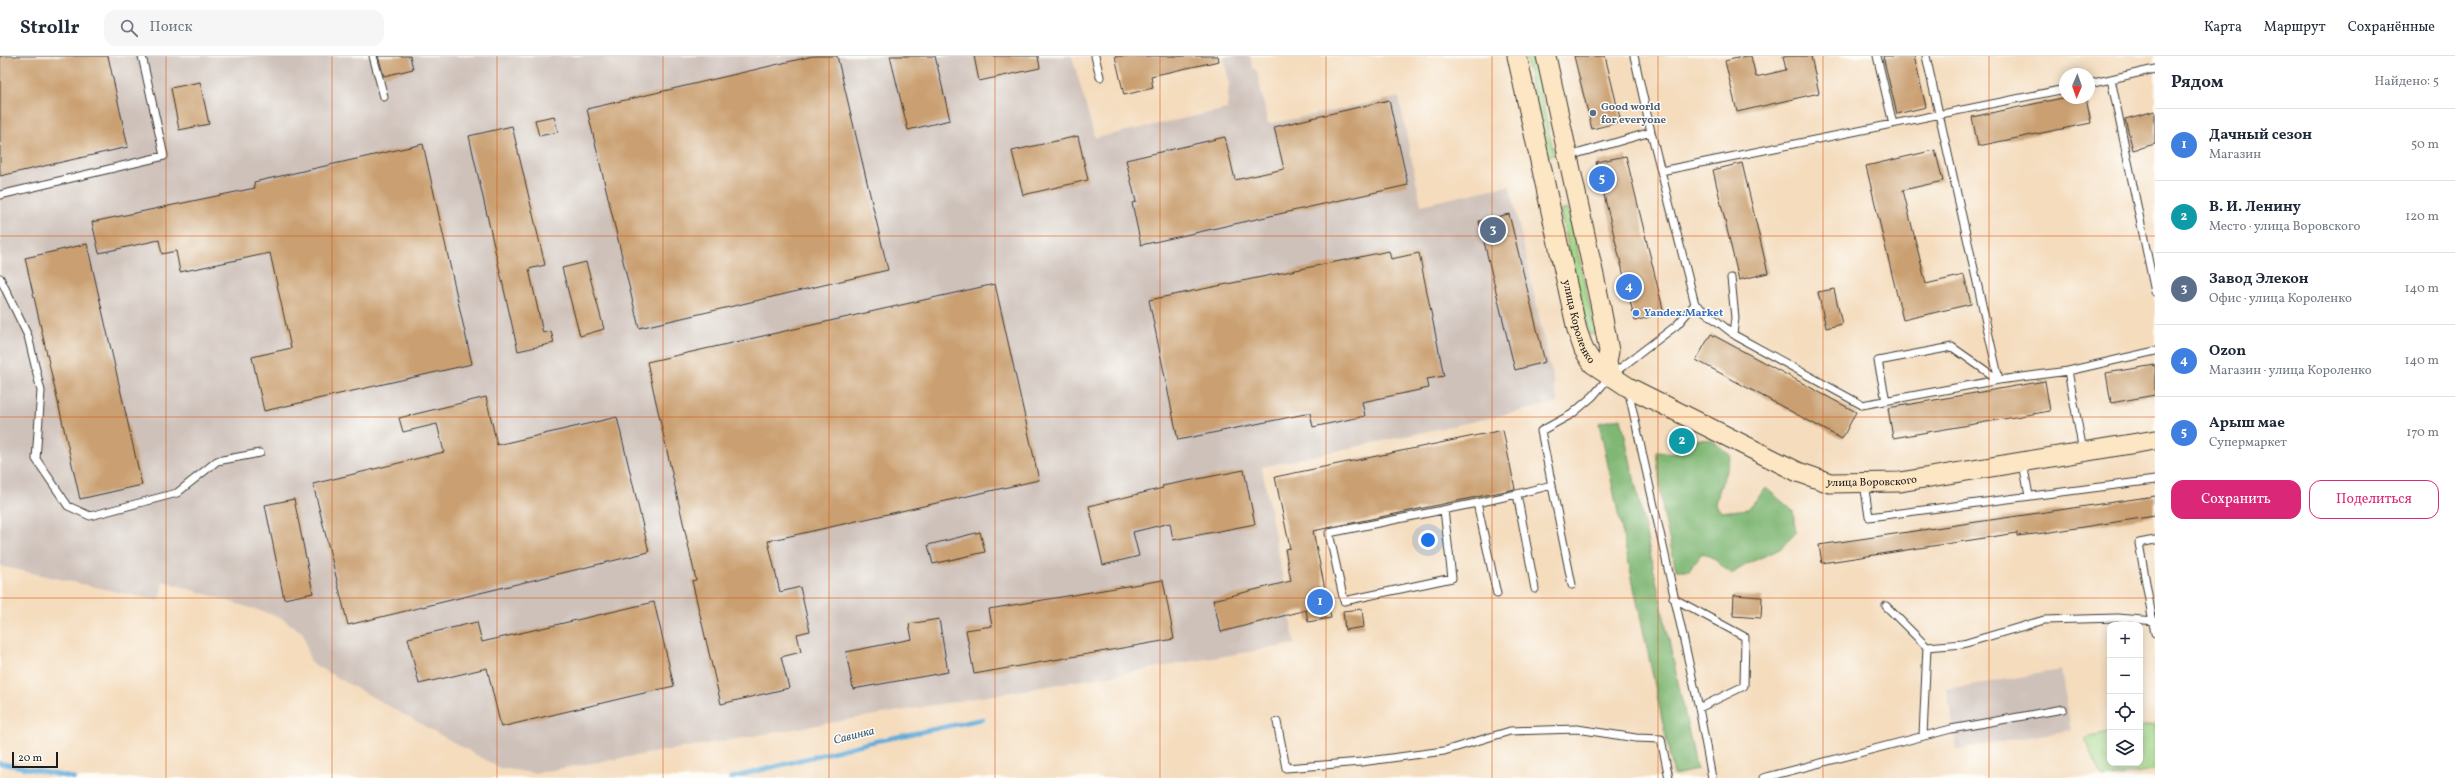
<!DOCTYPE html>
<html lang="ru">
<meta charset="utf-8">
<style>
:root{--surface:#fff;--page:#f6f6f7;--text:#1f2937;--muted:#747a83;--line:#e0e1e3;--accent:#db2777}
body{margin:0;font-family:Vollkorn,serif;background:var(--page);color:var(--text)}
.controls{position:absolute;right:12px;bottom:12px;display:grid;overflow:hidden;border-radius:8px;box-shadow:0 2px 10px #0003}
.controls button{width:36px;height:36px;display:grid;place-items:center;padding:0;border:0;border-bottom:1px solid var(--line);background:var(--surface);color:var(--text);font:20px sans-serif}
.compass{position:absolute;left:2059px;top:12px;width:36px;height:36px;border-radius:50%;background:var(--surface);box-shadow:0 2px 10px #0003;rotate:182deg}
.scale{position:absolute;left:12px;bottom:10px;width:46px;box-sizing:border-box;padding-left:4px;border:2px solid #1c1c1c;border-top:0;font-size:11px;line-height:14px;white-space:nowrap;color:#1c1c1c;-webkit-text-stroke:3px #fdfcf7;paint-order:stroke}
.you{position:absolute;left:1428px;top:484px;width:14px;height:14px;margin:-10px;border:3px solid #fff;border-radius:50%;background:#1a73e8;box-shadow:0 0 0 6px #1a73e833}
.badge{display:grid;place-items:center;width:26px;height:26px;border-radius:50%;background:var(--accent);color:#fff;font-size:13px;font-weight:700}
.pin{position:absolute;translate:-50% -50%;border:2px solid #fff;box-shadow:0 1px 4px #0006}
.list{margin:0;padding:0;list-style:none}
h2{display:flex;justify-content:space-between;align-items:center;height:52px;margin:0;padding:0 16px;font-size:17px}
h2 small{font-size:13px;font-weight:400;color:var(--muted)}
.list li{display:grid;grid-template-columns:26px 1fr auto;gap:12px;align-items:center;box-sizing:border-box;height:72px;padding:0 16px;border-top:1px solid var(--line)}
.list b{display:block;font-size:15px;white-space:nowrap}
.list p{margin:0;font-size:13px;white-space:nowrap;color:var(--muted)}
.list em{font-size:13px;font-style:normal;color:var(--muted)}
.actions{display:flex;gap:8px;padding:12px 16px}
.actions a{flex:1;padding:9px 0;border:1px solid var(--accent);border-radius:12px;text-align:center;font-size:14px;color:var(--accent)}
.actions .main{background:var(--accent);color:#fff}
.icon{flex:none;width:22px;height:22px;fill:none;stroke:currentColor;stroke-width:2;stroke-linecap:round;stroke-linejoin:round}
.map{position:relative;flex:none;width:2155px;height:722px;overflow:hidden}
header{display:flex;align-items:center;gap:24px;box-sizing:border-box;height:56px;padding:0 20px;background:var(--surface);border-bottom:1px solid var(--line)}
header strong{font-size:19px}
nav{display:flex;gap:22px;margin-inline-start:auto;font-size:14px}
.search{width:280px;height:36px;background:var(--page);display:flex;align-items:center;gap:10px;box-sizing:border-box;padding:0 14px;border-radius:12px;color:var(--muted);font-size:15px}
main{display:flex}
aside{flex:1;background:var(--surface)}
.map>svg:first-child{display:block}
</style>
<header>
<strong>Strollr</strong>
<div class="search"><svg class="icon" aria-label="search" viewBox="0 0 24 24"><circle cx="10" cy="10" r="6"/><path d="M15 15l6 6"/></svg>Поиск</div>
<nav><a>Карта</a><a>Маршрут</a><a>Сохранённые</a></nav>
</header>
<main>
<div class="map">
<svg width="2155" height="722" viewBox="0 0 2155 722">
<rect width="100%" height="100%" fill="#fdfcf7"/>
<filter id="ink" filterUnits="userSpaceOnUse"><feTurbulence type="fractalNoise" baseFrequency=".025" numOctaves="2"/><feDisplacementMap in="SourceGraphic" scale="8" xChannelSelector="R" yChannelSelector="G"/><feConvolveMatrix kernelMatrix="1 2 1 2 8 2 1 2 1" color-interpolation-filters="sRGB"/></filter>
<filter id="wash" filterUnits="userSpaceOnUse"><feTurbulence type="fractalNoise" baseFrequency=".012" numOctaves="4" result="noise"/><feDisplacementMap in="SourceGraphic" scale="16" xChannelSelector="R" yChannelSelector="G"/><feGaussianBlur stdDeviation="0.9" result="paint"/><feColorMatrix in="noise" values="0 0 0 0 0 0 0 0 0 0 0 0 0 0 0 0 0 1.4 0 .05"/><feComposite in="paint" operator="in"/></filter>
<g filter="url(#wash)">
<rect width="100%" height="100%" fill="#f4dcbd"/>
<path fill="#cec1ba" d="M 0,0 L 1072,0 L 1095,82 L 1227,53 L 1229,26 L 1224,0 L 1250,0 L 1253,12 L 1257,15 L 1268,68 L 1399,41 L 1421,149 L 1510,129 L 1558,347 L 1262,411 L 1295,588 L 534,717 L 500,712 L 311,607 L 303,577 L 280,561 L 163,525 L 159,545 L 0,510 Z
M 2061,614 L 2071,674 L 1957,693 L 1947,633 Z"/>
<path fill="#a0d687" stroke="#5e7952" d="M 1525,0 L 1532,0 L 1554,99 L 1548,100 Z
M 1568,153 L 1596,278 L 1589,279 L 1560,155 Z
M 2155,668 L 2155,715 L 2102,722 L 2085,682 L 2110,677 L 2110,707 L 2140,707 L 2140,671 Z"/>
<path fill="#80b774" stroke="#4e6a48" d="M 1621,362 L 1697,714 L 1674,719 L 1599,367 Z
M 1688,383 L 1712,384 L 1731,400 L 1715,447 L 1721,456 L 1748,453 L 1766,432 L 1793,455 L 1796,477 L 1780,493 L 1749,507 L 1731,518 L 1713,502 L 1702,497 L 1689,514 L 1676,514 L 1663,455 L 1656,396 L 1675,397 Z"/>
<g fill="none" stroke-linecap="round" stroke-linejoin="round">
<path stroke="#61abd9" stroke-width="4.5" d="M 0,707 L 74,722
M 731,722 L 867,687 L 983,663"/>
</g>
<g id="blocks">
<path fill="#caa072" d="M 0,0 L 108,0 L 128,91 L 0,120 Z
M 378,0 L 410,0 L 413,13 L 384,20 Z
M 813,0 L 837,0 L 888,214 L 639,272 L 587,53 Z
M 890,0 L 935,0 L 950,64 L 908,74 Z
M 974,0 L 1038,0 L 1040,12 L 979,25 Z
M 1115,0 L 1218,0 L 1219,5 L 1151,20 L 1153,32 L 1124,39 Z
M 1574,0 L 1605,0 L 1621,66 L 1592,73 Z
M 1746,0 L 1751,0 L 1756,21 L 1786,14 L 1783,0 L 1811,0 L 1819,37 L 1737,56 L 1725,5 Z
M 1883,0 L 1914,0 L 1926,51 L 1897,58 Z
M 200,26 L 209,68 L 179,74 L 171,32 Z
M 2062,42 L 2086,42 L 2091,67 L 1978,90 L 1972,61 Z
M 1389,44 L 1408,129 L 1141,189 L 1132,147 L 1136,146 L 1126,104 L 1225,81 L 1235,124 L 1284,113 L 1274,71 Z
M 2155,55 L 2155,88 L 2133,94 L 2125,63 Z
M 554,60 L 558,76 L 539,80 L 535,64 Z
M 512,70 L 545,209 L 529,213 L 543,277 L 551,275 L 554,287 L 518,295 L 469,80 Z
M 1078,80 L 1088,124 L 1023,139 L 1012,95 Z
M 423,88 L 472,308 L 264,355 L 252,301 L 291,292 L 270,197 L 180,216 L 176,195 L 162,198 L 159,184 L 99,197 L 92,166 L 255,132 L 254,126 Z
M 1935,94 L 1943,125 L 1903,134 L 1926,228 L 1964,219 L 1971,248 L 1903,264 L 1866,110 Z
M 1626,100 L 1664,257 L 1635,265 L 1596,106 Z
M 1742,107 L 1768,217 L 1739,224 L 1713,114 Z
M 1509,158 L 1545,306 L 1515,314 L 1479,165 Z
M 87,188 L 142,429 L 80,443 L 25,202 Z
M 1389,195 L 1391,203 L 1419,197 L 1444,320 L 1427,323 L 1429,332 L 1362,346 L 1365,360 L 1313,371 L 1310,357 L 1178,384 L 1149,244 Z
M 586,206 L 604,273 L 580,280 L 562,212 Z
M 995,228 L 1039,424 L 768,485 L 780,536 L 800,531 L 810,575 L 797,578 L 801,596 L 781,601 L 789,632 L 721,648 L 692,525 L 696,524 L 647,306 Z
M 1834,233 L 1842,268 L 1826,272 L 1818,236 Z
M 1711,278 L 1856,356 L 1842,383 L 1696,304 Z
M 2155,309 L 2155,339 L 2111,347 L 2106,317 Z
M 2045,325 L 2050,355 L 1893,382 L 1888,352 Z
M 486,341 L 497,389 L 617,361 L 649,496 L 348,569 L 313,428 L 444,396 L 437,368 L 403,376 L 399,362 Z
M 1503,374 L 1515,433 L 1313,475 L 1331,562 L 1308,566 L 1306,554 L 1221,576 L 1213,544 L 1291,525 L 1285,493 L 1290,492 L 1275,421 Z
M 1244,414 L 1255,468 L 1173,484 L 1170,467 L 1133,476 L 1139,500 L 1103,509 L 1089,450 L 1163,432 L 1162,430 Z
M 2155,440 L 2155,460 L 2044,477 L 2017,480 L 2017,477 L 1822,507 L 1819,489 Z
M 294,443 L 313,537 L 284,543 L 265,449 Z
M 980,476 L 985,496 L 933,508 L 928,489 Z
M 1163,524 L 1174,583 L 974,618 L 966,574 L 992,570 L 989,553 Z
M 1734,539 L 1762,541 L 1761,562 L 1733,560 Z
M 654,546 L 674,630 L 501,671 L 487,612 L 419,628 L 408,582 L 477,566 L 482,586 Z
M 1362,553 L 1364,571 L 1345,574 L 1343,555 Z
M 939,563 L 948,616 L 853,633 L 846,596 L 912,583 L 909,568 Z"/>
</g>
</g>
<g filter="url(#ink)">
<use href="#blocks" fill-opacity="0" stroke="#3c3934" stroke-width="1"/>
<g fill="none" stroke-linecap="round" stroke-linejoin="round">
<defs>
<path id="lane" d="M 373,0 L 384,41
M 1095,0 L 1100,21
M 1634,0 L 1651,76
M 1877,0 L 1893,68
M 1926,0 L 1999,324
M 2111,23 L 2155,13
M 2089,28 L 2111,23 L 2155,236
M 1569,100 L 1651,76 L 1695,248 L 1736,280 L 1862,349 L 1999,324 L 2068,315 L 2155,295
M 1661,115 L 2065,33
M 0,139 L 164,100 L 142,0
M 0,222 L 28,280 L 41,335 L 36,403 L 68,450 L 90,460 L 177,437 L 217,405 L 260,397
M 1731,222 L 1735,262 L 1733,278
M 2068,315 L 2083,395
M 1628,333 L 1699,652 L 1712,722
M 1886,345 L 1878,305 L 1952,291 L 1999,324
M 2023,407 L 2029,440
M 1864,427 L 1869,461 L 2155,424
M 1444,454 L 1452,522 L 1344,545 L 1329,477 L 1477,447
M 2155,484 L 2139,487 L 2155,578
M 1572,529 L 1541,375 L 1572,358 L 1593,340 L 1610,320 L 1677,269 L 1695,248
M 1535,533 L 1517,438 L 1552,429
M 1497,538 L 1477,447 L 1517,438
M 1673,542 L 1745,581 L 1744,630 L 1699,652
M 1886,550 L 1927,591 L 1923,680
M 1927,591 L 1963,588 L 2044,564 L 2118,562 L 2155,565
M 1277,666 L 1286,712 L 1361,706 L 1444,695 L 1510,675 L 1577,673 L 1636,682 L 1661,683 L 1669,722
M 1763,722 L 1951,673 L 2063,653"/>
<g id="secondary">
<path id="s1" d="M 1517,0 L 1577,274 L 1584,294 L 1593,308 L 1628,331 L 1798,416 L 1830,427 L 1900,426 L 2155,384"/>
<path d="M 1546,0 L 1600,247 L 1609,295 L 1607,306 L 1610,320"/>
</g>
</defs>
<use href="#lane" stroke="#3c3934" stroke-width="9"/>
<use href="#secondary" stroke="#3c3934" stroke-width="21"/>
<use href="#lane" stroke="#fff" stroke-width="7"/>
<use href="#secondary" stroke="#fce6c4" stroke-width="19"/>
</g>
</g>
<path fill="none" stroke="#d4530e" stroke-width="1" stroke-opacity="0.55" d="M 166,0 L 166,722M 332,0 L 332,722M 497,0 L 497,722M 663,0 L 663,722M 829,0 L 829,722M 995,0 L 995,722M 1160,0 L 1160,722M 1326,0 L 1326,722M 1492,0 L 1492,722M 1658,0 L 1658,722M 1823,0 L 1823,722M 1989,0 L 1989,722M 0,180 L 2155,180M 0,361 L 2155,361M 0,542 L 2155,542"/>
<circle fill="#5c6f8a" stroke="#fdfcf7" stroke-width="1.5" cx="1593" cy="57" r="4"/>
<circle fill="#3f7fe0" stroke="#fdfcf7" stroke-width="1.5" cx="1636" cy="257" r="4"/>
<g text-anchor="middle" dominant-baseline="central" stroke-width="3" stroke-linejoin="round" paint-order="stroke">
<g font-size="11" font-weight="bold" fill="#4e5e75" stroke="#fdfcf7" text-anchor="start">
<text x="1601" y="51">Good world<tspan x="1601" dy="13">for everyone</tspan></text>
</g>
<g font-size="11" font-weight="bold" fill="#366cbe" stroke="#fdfcf7" text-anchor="start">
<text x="1644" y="257">Yandex.Market</text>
</g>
<g font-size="11" fill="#1c1c1c" stroke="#fdfcf7">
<text stroke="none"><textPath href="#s1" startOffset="273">улица Короленко</textPath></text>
<text stroke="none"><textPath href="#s1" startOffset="626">улица Воровского</textPath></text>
</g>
<g font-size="12" font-style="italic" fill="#3b5c71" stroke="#fdfcf7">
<text transform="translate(854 680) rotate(-14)">Савинка</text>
</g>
</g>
</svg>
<div class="controls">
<button>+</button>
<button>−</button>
<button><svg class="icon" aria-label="locate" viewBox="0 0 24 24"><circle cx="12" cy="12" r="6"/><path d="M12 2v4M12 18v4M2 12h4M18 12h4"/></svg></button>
<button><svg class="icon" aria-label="layers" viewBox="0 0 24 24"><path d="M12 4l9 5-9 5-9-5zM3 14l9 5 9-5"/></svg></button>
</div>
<svg class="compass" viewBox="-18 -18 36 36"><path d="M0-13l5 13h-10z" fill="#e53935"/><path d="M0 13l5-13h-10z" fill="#747a83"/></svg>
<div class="scale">20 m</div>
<div class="you"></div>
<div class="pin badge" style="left:1320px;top:546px;background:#3f7fe0">1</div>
<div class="pin badge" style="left:1682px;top:385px;background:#0f9aa8">2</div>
<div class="pin badge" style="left:1493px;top:174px;background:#5c6f8a">3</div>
<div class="pin badge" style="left:1629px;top:231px;background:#3f7fe0">4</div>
<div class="pin badge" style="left:1602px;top:123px;background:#3f7fe0">5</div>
</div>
<aside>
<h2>Рядом<small>Найдено: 5</small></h2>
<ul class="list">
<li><span class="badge" style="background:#3f7fe0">1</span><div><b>Дачный сезон</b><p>Магазин</p></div><em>50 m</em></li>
<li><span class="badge" style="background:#0f9aa8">2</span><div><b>В. И. Ленину</b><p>Место · улица Воровского</p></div><em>120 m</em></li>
<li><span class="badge" style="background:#5c6f8a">3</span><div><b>Завод Элекон</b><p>Офис · улица Короленко</p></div><em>140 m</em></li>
<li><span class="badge" style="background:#3f7fe0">4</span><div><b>Ozon</b><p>Магазин · улица Короленко</p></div><em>140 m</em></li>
<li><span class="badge" style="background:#3f7fe0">5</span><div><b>Арыш мае</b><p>Супермаркет</p></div><em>170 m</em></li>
</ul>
<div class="actions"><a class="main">Сохранить</a><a>Поделиться</a></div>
</aside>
</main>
